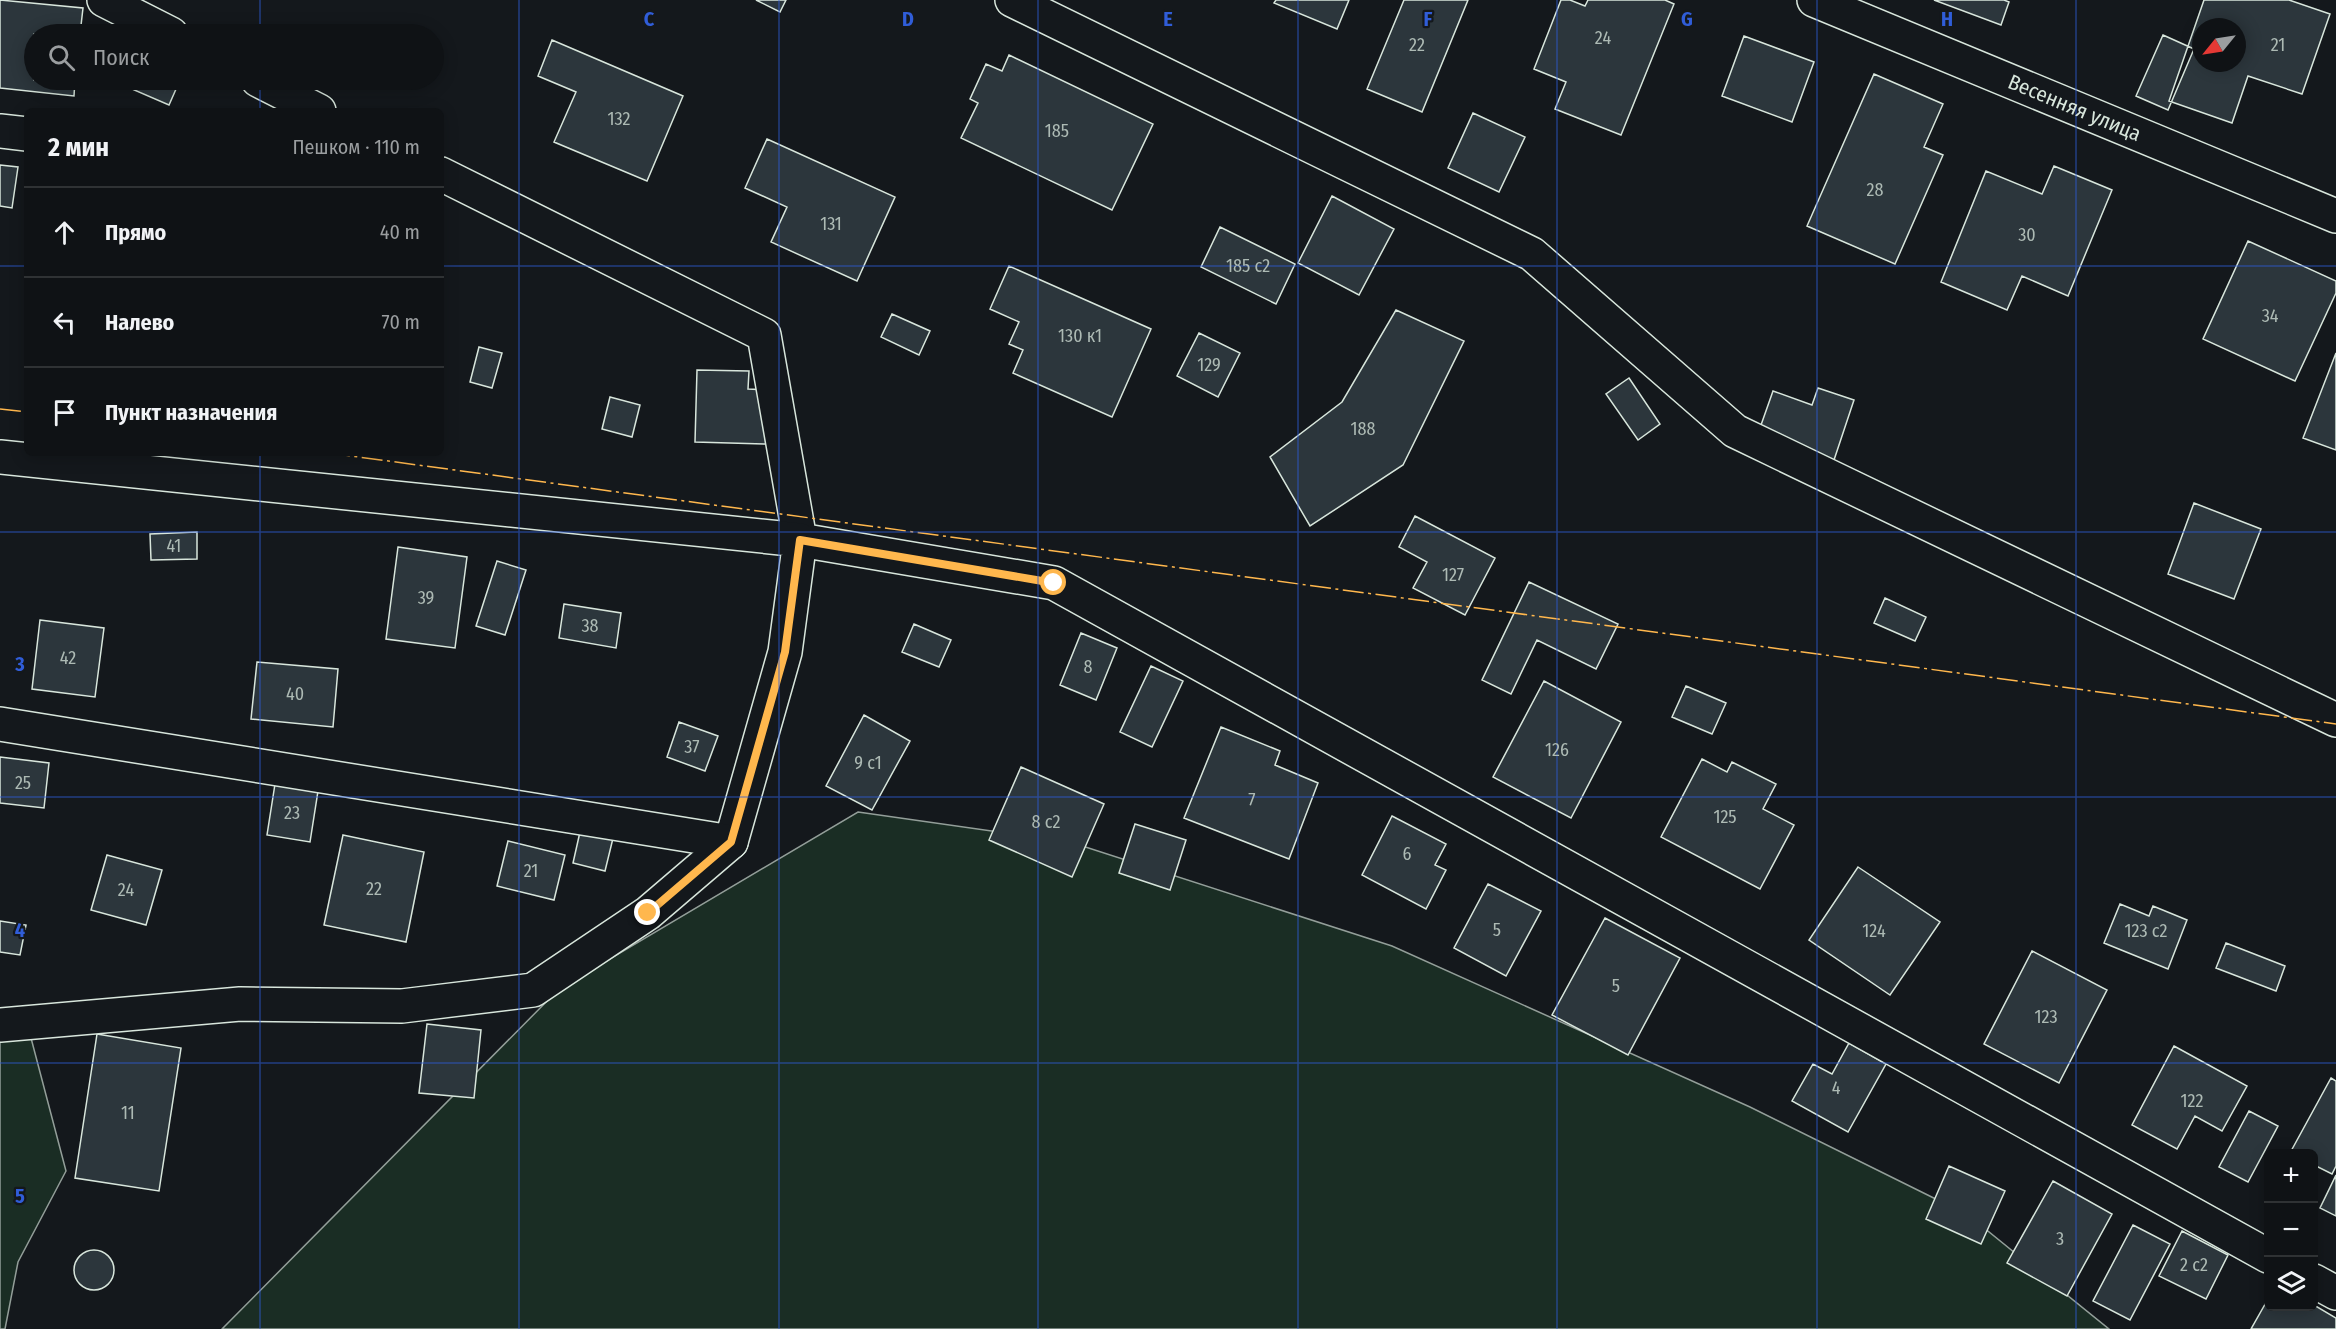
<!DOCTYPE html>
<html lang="ru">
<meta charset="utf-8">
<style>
:root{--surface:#0f1215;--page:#1d2022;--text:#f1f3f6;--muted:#9b9ea0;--line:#2f3234}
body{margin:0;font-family:"Fira Sans Condensed",sans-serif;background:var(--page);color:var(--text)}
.controls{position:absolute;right:18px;bottom:18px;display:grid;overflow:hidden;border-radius:9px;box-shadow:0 3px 15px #0003}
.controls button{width:54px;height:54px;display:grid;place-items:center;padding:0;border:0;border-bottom:2px solid var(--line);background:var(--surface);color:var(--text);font:30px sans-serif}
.compass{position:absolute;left:2192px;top:18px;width:54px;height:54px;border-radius:50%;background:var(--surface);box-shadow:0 3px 15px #0003;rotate:240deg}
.stop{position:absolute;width:18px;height:18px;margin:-14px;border:4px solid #ffb74d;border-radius:50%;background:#fff}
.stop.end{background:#ffb74d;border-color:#fff;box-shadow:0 2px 6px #0008}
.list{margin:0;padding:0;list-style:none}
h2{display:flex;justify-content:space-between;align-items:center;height:78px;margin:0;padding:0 24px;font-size:26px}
h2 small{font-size:20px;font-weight:400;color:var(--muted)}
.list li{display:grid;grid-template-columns:39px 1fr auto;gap:18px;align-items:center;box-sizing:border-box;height:90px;padding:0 24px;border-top:2px solid var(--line)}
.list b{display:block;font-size:22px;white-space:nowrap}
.list em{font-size:20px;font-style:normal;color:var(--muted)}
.icon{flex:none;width:33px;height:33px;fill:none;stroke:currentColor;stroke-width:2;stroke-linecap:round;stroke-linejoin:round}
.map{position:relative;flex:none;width:2336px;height:1329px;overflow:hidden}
.search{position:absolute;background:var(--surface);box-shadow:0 3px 15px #0003;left:24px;top:24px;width:420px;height:66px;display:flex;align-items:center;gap:15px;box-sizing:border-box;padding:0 21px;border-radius:33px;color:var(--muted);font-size:22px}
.panel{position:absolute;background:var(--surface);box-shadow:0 3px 15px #0003;left:24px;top:108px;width:420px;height:348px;border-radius:9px}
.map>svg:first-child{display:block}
</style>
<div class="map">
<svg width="2336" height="1329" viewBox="0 0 2336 1329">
<rect width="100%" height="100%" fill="#14181c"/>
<path fill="#1a2d24" stroke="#939e99" stroke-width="1.5" d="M 858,812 L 1070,842 L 1392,946 L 1750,1107 L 1968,1215 L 2109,1329 L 222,1329 L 559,989 Z
M 26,1019 L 66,1171 L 18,1262 L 5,1329 L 0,1329 L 0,1032 Z"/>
<path fill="#2c363c" stroke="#d8e6dc" stroke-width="1.5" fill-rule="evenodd" d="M 0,0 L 83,8 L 80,34 L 34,34 L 34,80 L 75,80 L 74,96 L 0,88 Z
M 756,0 L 786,0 L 780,12 Z
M 1276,0 L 1349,0 L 1337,29 L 1274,3 Z
M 1404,0 L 1468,0 L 1422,112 L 1367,89 Z
M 1561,0 L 1570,0 L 1585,6 L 1588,0 L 1665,0 L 1674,4 L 1621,135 L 1555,109 L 1566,82 L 1534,69 Z
M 1934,0 L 2004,0 L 2009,2 L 2001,25 Z
M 2204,0 L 2289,0 L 2330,14 L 2302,94 L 2248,76 L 2232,123 L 2169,101 ZM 2201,27 L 2237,27 L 2237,63 L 2201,63 Z
M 2163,35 L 2194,49 L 2168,110 L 2136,96 Z
M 1744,36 L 1814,62 L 1792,122 L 1722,96 Z
M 552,40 L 683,96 L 647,181 L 554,142 L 576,92 L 538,76 Z
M 1009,55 L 1153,124 L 1112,210 L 961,138 L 978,103 L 970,99 L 986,64 L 1002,71 Z
M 1874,74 L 1943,104 L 1924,147 L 1943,155 L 1895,264 L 1807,226 Z
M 120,80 L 180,80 L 169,105 L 118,83 Z
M 1473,113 L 1525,137 L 1499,192 L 1448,168 Z
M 767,139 L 895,197 L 857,281 L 771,242 L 787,207 L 745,188 Z
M 0,165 L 18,167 L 12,208 L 0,206 Z
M 2054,166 L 2112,190 L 2068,296 L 2022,276 L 2007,310 L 1941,282 L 1986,171 L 2042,194 Z
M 1332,196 L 1394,229 L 1359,295 L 1298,263 Z
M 1220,227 L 1295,264 L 1276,304 L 1201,267 Z
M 2248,241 L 2336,281 L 2336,293 L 2295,381 L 2203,339 Z
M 1009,266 L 1151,329 L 1112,417 L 1013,373 L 1023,350 L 1009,344 L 1019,322 L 990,309 Z
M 1396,310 L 1464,341 L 1403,465 L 1310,526 L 1270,457 L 1342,402 Z
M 892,314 L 930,331 L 919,355 L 881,337 Z
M 1199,333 L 1240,353 L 1218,397 L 1177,376 Z
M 479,347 L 502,353 L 492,388 L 470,382 Z
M 2336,353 L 2336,450 L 2303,438 Z
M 697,370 L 749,371 L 748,389 L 767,390 L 766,444 L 695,442 Z
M 1629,378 L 1660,424 L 1638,440 L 1606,394 Z
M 1818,388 L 1854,400 L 1831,469 L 1755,442 L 1773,391 L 1812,405 Z
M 610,397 L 640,405 L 632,437 L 602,429 Z
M 2194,503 L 2261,529 L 2234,599 L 2168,574 Z
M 1415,516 L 1495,558 L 1465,615 L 1413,588 L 1427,562 L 1399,547 Z
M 197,532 L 197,559 L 151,560 L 150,534 Z
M 398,547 L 467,557 L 455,648 L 386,639 Z
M 497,561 L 526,570 L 505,635 L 476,626 Z
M 1529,582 L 1618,624 L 1596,669 L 1537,640 L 1511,694 L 1482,680 Z
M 1885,598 L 1926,617 L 1915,641 L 1874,623 Z
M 564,604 L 621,613 L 616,648 L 559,638 Z
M 40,620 L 104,628 L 95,697 L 32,689 Z
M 914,624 L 951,640 L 939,667 L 902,652 Z
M 1081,633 L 1117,648 L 1096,700 L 1060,685 Z
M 257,662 L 338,669 L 333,727 L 251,719 Z
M 1151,666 L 1183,681 L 1152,747 L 1120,732 Z
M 1544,681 L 1621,722 L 1571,818 L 1493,777 Z
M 1686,686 L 1726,703 L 1712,734 L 1672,717 Z
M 864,715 L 910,741 L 872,810 L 826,786 Z
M 679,722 L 718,736 L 705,771 L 667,757 Z
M 1221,727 L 1280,751 L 1275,765 L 1318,783 L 1289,859 L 1184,818 Z
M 0,757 L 49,763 L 44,808 L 0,803 Z
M 1702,759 L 1727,772 L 1732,762 L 1776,784 L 1763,809 L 1794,825 L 1760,889 L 1661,837 Z
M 1021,767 L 1104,804 L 1072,877 L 989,840 Z
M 275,784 L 318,791 L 310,842 L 267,835 Z
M 1392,816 L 1446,844 L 1435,865 L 1446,870 L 1426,909 L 1362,875 Z
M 582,823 L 615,830 L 605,871 L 573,863 Z
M 1135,824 L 1186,840 L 1170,890 L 1119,873 Z
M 343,835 L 424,852 L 406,942 L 324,925 Z
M 508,841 L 565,855 L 554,900 L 497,886 Z
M 107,855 L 162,870 L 146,925 L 91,910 Z
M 1858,867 L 1940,922 L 1890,995 L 1809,940 Z
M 1488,884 L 1541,911 L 1506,976 L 1454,948 Z
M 2120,904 L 2149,916 L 2153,906 L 2187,920 L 2168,969 L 2104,943 Z
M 1605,918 L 1680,958 L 1628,1055 L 1552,1015 Z
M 0,921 L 26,925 L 20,955 L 0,952 Z
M 2226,943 L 2285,966 L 2276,991 L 2216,968 Z
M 2032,951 L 2107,990 L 2059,1083 L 1984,1044 Z
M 427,1024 L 481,1030 L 474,1098 L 419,1093 Z
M 97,1034 L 181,1048 L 159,1191 L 75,1178 Z
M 1849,1043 L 1886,1064 L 1848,1132 L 1792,1101 L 1813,1064 L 1832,1074 Z
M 2174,1046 L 2247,1086 L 2222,1131 L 2195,1116 L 2177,1149 L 2132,1125 Z
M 2331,1078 L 2336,1081 L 2336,1166 L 2332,1174 L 2314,1165 L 2314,1154 L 2290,1153 Z
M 2249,1111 L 2278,1126 L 2248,1182 L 2219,1167 Z
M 1949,1166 L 2005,1191 L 1981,1244 L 1926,1219 Z
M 2336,1175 L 2336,1216 L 2320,1208 Z
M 2053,1181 L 2112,1214 L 2067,1296 L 2007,1263 Z
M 2133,1225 L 2170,1244 L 2130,1320 L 2093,1301 Z
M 2182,1231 L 2228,1255 L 2206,1299 L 2159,1276 Z
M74 1270a20 20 0 1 1 40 0a20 20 0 1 1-40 0Z
M 2268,1299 L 2268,1306 L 2314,1305 L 2336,1318 L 2336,1329 L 2251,1329 Z"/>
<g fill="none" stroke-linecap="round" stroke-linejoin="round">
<defs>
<g id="minor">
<path d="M 104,0 L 171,34"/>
<path d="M 1012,0 L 1532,254 L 1735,431 L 2336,720"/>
<path id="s1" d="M 1814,0 L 2336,216"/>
<path d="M 258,80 L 319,111"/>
<path d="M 0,131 L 27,134"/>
<path d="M 441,174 L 764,335 L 800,540 L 1054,583 L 2268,1256"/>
<path d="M 0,457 L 800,540 L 785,652 L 731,842 L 648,913 L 533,990 L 402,1006 L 240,1004 L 0,1025"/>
<path d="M 0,724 L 731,842"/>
<path d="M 2314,1281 L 2336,1293"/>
</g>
</defs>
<use href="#minor" stroke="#d8e6dc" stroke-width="36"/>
<use href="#minor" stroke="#14181c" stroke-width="33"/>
<path stroke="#ffb74d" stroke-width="1.5" stroke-dasharray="21 4.5 3 4.5" stroke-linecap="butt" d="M 0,409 L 27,412
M 329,453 L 2336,724"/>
</g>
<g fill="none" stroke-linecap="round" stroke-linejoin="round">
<path stroke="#ffb74d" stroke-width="8" d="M 648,913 L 731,842 L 785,652 L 800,540 L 1054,583"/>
</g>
<path fill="none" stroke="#305dd8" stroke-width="1.5" stroke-opacity="0.55" d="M 260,0 L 260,34M 519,0 L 519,1329M 779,0 L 779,1329M 1038,0 L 1038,1329M 1298,0 L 1298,1329M 1557,0 L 1557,1329M 1817,0 L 1817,1329M 2076,0 L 2076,1329M 260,80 L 260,111M 0,266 L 27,266M 441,266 L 2336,266M 260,453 L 260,1329M 0,532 L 2336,532M 0,797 L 2336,797M 0,1063 L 2336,1063"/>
<g text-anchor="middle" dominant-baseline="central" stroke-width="4.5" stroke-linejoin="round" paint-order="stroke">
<g font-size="18" fill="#adbab4">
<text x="1603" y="38">24</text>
<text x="1417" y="45">22</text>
<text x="2278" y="45">21</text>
<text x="619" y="119">132</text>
<text x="1057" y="131">185</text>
<text x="1875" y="190">28</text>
<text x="831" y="224">131</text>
<text x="2027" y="235">30</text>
<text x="1248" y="266">185 с2</text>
<text x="2270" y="316">34</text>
<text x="1080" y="336">130 к1</text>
<text x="1209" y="365">129</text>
<text x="1363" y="429">188</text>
<text x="174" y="546">41</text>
<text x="1453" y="575">127</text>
<text x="426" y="598">39</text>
<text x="590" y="626">38</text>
<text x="68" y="658">42</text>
<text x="1088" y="667">8</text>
<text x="295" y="694">40</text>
<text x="692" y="747">37</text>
<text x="1557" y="750">126</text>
<text x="868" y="763">9 с1</text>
<text x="23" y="783">25</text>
<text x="1252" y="800">7</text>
<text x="292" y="813">23</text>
<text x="1725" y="817">125</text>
<text x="1046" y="822">8 с2</text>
<text x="1407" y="854">6</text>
<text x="531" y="871">21</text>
<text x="374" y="889">22</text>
<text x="126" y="890">24</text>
<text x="1497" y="930">5</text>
<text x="1874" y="931">124</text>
<text x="2146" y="931">123 с2</text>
<text x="1616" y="986">5</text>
<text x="2046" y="1017">123</text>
<text x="1836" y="1088">4</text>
<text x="2192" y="1101">122</text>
<text x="128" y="1113">11</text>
<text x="2060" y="1239">3</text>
<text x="2194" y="1265">2 с2</text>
</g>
<g font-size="21" fill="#d8e6dc" stroke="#14181c">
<text stroke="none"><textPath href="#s1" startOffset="282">Весенняя улица</textPath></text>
</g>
</g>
<g font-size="20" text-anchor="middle" font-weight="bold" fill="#305dd8" stroke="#14181c" stroke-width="4.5" stroke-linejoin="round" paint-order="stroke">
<text x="649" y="26">C</text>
<text x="908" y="26">D</text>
<text x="1168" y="26">E</text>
<text x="1428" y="26">F</text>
<text x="1687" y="26">G</text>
<text x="1947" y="26">H</text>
<text x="20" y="671">3</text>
<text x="20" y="937">4</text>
<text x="20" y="1203">5</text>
</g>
</svg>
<div class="controls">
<button>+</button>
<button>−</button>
<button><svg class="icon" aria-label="layers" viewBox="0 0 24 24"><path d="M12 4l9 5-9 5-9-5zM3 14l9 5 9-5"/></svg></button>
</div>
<svg class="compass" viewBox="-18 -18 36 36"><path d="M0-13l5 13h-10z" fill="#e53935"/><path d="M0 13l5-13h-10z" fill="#9b9ea0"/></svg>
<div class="stop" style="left:1054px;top:583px"></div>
<div class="stop end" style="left:648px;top:913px"></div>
<div class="search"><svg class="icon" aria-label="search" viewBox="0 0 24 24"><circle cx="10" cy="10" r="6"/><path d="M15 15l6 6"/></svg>Поиск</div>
<section class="panel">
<h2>2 мин<small>Пешком · 110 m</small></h2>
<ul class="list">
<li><svg class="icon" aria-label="ahead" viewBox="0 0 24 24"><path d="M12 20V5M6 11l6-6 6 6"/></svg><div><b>Прямо</b></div><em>40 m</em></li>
<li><svg class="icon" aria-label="left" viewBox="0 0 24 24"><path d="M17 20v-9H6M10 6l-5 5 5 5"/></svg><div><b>Налево</b></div><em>70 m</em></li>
<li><svg class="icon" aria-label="arrive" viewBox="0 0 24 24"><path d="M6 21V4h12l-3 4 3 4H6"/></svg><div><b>Пункт назначения</b></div></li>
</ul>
</section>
</div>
